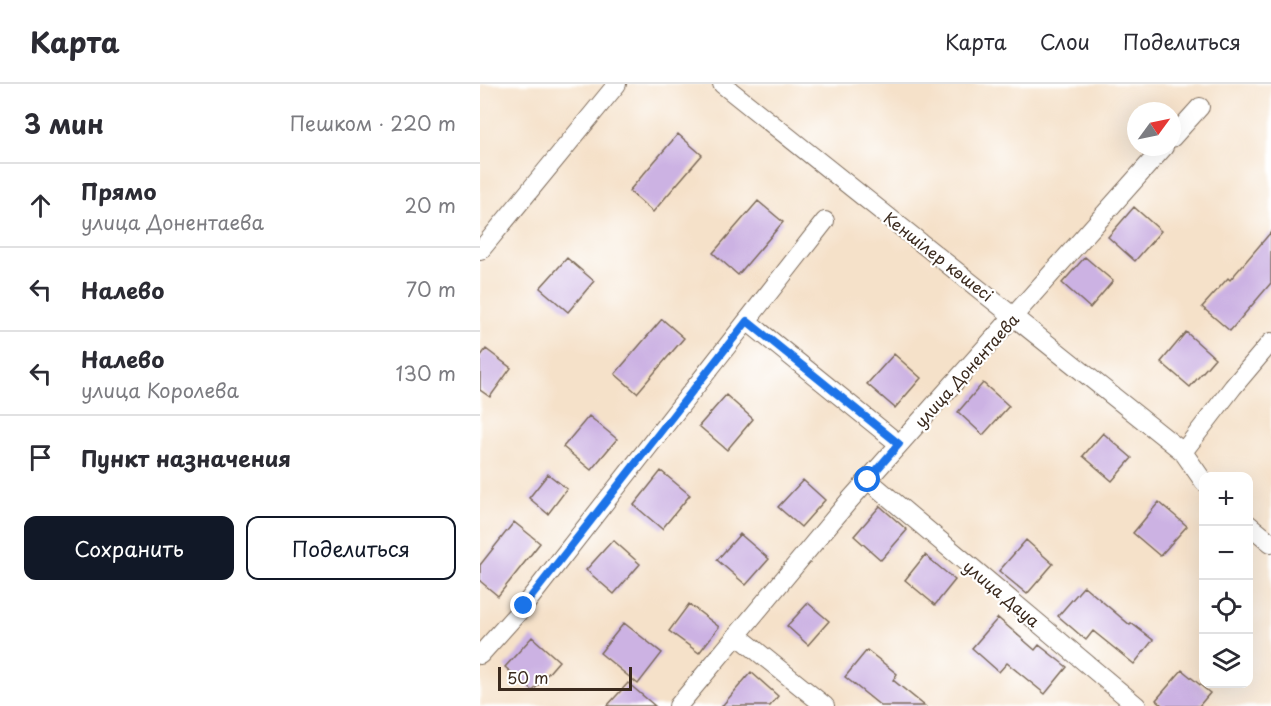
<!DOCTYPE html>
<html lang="ru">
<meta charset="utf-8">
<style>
:root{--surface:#fff;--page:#f7f7f7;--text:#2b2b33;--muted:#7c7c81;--line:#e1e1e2;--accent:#111827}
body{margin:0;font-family:"Playpen Sans",sans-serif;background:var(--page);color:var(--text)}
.controls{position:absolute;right:18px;bottom:18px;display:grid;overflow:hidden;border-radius:12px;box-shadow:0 6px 24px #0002}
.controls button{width:54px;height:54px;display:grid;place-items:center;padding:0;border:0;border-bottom:2px solid var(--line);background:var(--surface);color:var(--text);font:30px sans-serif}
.compass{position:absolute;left:647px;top:18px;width:54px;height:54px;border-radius:50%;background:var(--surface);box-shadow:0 6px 24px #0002;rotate:57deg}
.scale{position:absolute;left:18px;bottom:15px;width:134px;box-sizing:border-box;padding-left:6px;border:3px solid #3b2a1e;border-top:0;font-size:16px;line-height:21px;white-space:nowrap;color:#3b2a1e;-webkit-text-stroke:4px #fff;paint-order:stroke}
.stop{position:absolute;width:18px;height:18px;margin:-14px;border:4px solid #1a73e8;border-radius:50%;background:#fff}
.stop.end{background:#1a73e8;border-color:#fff;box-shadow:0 2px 6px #0008}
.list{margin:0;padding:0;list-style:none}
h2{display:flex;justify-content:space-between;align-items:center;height:78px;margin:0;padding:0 24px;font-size:26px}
h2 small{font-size:20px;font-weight:400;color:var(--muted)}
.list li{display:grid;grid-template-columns:39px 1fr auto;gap:18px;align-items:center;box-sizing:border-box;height:84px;padding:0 24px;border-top:2px solid var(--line)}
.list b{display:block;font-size:22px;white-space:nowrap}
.list p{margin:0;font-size:20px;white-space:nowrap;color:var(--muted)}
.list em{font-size:20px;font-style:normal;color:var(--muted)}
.actions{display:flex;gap:12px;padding:18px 24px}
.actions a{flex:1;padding:14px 0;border:2px solid var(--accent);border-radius:12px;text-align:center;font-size:21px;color:var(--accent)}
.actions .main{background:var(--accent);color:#fff}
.icon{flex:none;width:33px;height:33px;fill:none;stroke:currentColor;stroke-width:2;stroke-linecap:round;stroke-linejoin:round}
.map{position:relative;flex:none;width:791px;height:622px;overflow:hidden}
header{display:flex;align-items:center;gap:36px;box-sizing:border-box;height:84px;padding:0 30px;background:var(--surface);border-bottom:2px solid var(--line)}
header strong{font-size:28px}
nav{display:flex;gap:33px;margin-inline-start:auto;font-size:21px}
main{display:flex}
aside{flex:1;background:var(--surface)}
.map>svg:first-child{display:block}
</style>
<header>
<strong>Карта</strong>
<nav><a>Карта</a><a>Слои</a><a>Поделиться</a></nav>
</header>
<main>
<aside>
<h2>3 мин<small>Пешком · 220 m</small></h2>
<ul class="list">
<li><svg class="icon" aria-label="ahead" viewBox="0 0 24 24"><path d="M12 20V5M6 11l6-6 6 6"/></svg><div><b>Прямо</b><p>улица Донентаева</p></div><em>20 m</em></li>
<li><svg class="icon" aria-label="left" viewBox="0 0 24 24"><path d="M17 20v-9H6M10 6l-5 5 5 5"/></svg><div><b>Налево</b></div><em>70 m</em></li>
<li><svg class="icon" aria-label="left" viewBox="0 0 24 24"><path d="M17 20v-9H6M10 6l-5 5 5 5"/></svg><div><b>Налево</b><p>улица Королева</p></div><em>130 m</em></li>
<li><svg class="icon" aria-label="arrive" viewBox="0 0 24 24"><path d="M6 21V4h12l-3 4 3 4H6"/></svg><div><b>Пункт назначения</b></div></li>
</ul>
<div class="actions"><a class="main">Сохранить</a><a>Поделиться</a></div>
</aside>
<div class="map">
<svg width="791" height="622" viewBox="0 0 791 622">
<rect width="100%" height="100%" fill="#fff"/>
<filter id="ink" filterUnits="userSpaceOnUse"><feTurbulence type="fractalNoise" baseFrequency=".0167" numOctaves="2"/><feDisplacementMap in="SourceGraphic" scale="12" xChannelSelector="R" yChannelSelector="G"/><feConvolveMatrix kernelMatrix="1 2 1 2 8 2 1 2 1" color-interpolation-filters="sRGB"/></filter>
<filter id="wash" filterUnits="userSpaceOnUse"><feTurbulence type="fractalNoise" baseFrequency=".008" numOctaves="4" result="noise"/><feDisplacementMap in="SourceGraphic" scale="24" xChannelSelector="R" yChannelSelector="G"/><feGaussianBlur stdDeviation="1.35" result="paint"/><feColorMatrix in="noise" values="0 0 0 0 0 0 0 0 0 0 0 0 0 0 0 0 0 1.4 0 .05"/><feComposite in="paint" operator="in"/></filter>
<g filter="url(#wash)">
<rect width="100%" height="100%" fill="#f5e1c9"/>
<g id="blocks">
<path fill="#ccb2e3" d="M 198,50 L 222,71 L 173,128 L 149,107 Z
M 278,117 L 303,138 L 258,191 L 233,169 Z
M 654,123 L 681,147 L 655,177 L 628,153 Z
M 791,148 L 791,199 L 750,247 L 722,223 L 748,194 L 750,196 Z
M 605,173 L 633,197 L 610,224 L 582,199 Z
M 87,174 L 114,197 L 88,228 L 60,204 Z
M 182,235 L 204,254 L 157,309 L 135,290 Z
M 706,248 L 735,274 L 710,303 L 681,278 Z
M 6,265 L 31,284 L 10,313 L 0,306 L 0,273 Z
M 414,270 L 441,294 L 415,324 L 387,300 Z
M 503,299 L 529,322 L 503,351 L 478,328 Z
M 246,311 L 273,335 L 247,366 L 219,342 Z
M 109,332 L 137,355 L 111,386 L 83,363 Z
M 623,349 L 652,374 L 632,397 L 603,372 Z
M 181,387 L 210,411 L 182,445 L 154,421 Z
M 68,390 L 87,405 L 68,430 L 49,414 Z
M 323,396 L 345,416 L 321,443 L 298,423 Z
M 679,418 L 707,442 L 680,472 L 653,449 Z
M 400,422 L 427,446 L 401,476 L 374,452 Z
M 34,438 L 60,459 L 18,512 L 0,497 L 0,481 Z
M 260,450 L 289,475 L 266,501 L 237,476 Z
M 133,456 L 160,480 L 134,510 L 106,486 Z
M 546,456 L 573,480 L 547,510 L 519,487 Z
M 445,471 L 475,496 L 455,521 L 425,496 Z
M 604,502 L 650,541 L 651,539 L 673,556 L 654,580 L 613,547 L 606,556 L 578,532 Z
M 328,519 L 349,537 L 328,561 L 307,542 Z
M 209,520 L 239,543 L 219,569 L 189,547 Z
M 518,534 L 555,566 L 559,561 L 587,583 L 565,610 L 527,579 L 519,588 L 492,564 Z
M 144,539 L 182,569 L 158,600 L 120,569 Z
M 52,553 L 79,577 L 53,607 L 25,583 Z
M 387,566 L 417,590 L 413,596 L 445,622 L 401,622 L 365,593 Z
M 702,586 L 730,609 L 719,622 L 683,622 L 676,616 Z
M 271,588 L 298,612 L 290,622 L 242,622 Z
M 148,599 L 175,622 L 127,622 Z"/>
</g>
</g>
<g filter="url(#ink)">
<use href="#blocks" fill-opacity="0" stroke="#7c6a5a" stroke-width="1.5"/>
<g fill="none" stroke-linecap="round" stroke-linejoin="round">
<defs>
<path id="minor" d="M 242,0 L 703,368 L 724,398
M 692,54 L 720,23
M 0,167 L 137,0
M 267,237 L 419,360
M 703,368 L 753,303 L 791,258
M 388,396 L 657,622
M 768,440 L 791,459
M 257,551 L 345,622
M 0,571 L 44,522 L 345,137
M 198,622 L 368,418 L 684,63"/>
</defs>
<use href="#minor" stroke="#7c6a5a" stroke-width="20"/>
<use href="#minor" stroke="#fff" stroke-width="18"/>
</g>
</g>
<g fill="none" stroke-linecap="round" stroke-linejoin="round" filter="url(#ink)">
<path stroke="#1a73e8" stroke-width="8" d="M 44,522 L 267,237 L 419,360 L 388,396"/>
</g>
<g text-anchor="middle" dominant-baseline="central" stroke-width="4.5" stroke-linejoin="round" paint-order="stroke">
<g font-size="16" fill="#3b2a1e" stroke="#fff">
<text transform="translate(459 172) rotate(38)">Кеншілер көшесі</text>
<text transform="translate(486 286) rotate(-48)">улица Донентаева</text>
<text transform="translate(522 509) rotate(40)">улица Дауа</text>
</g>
</g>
</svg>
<div class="controls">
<button>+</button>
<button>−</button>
<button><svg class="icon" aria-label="locate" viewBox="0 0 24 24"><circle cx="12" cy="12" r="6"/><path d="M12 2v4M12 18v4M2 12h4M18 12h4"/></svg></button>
<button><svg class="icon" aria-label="layers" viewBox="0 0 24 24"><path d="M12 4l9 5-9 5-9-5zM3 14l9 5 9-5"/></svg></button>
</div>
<svg class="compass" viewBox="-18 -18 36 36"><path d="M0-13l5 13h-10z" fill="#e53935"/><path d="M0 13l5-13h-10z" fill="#7c7c81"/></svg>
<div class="scale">50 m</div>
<div class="stop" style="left:388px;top:396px"></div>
<div class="stop end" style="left:44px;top:522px"></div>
</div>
</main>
